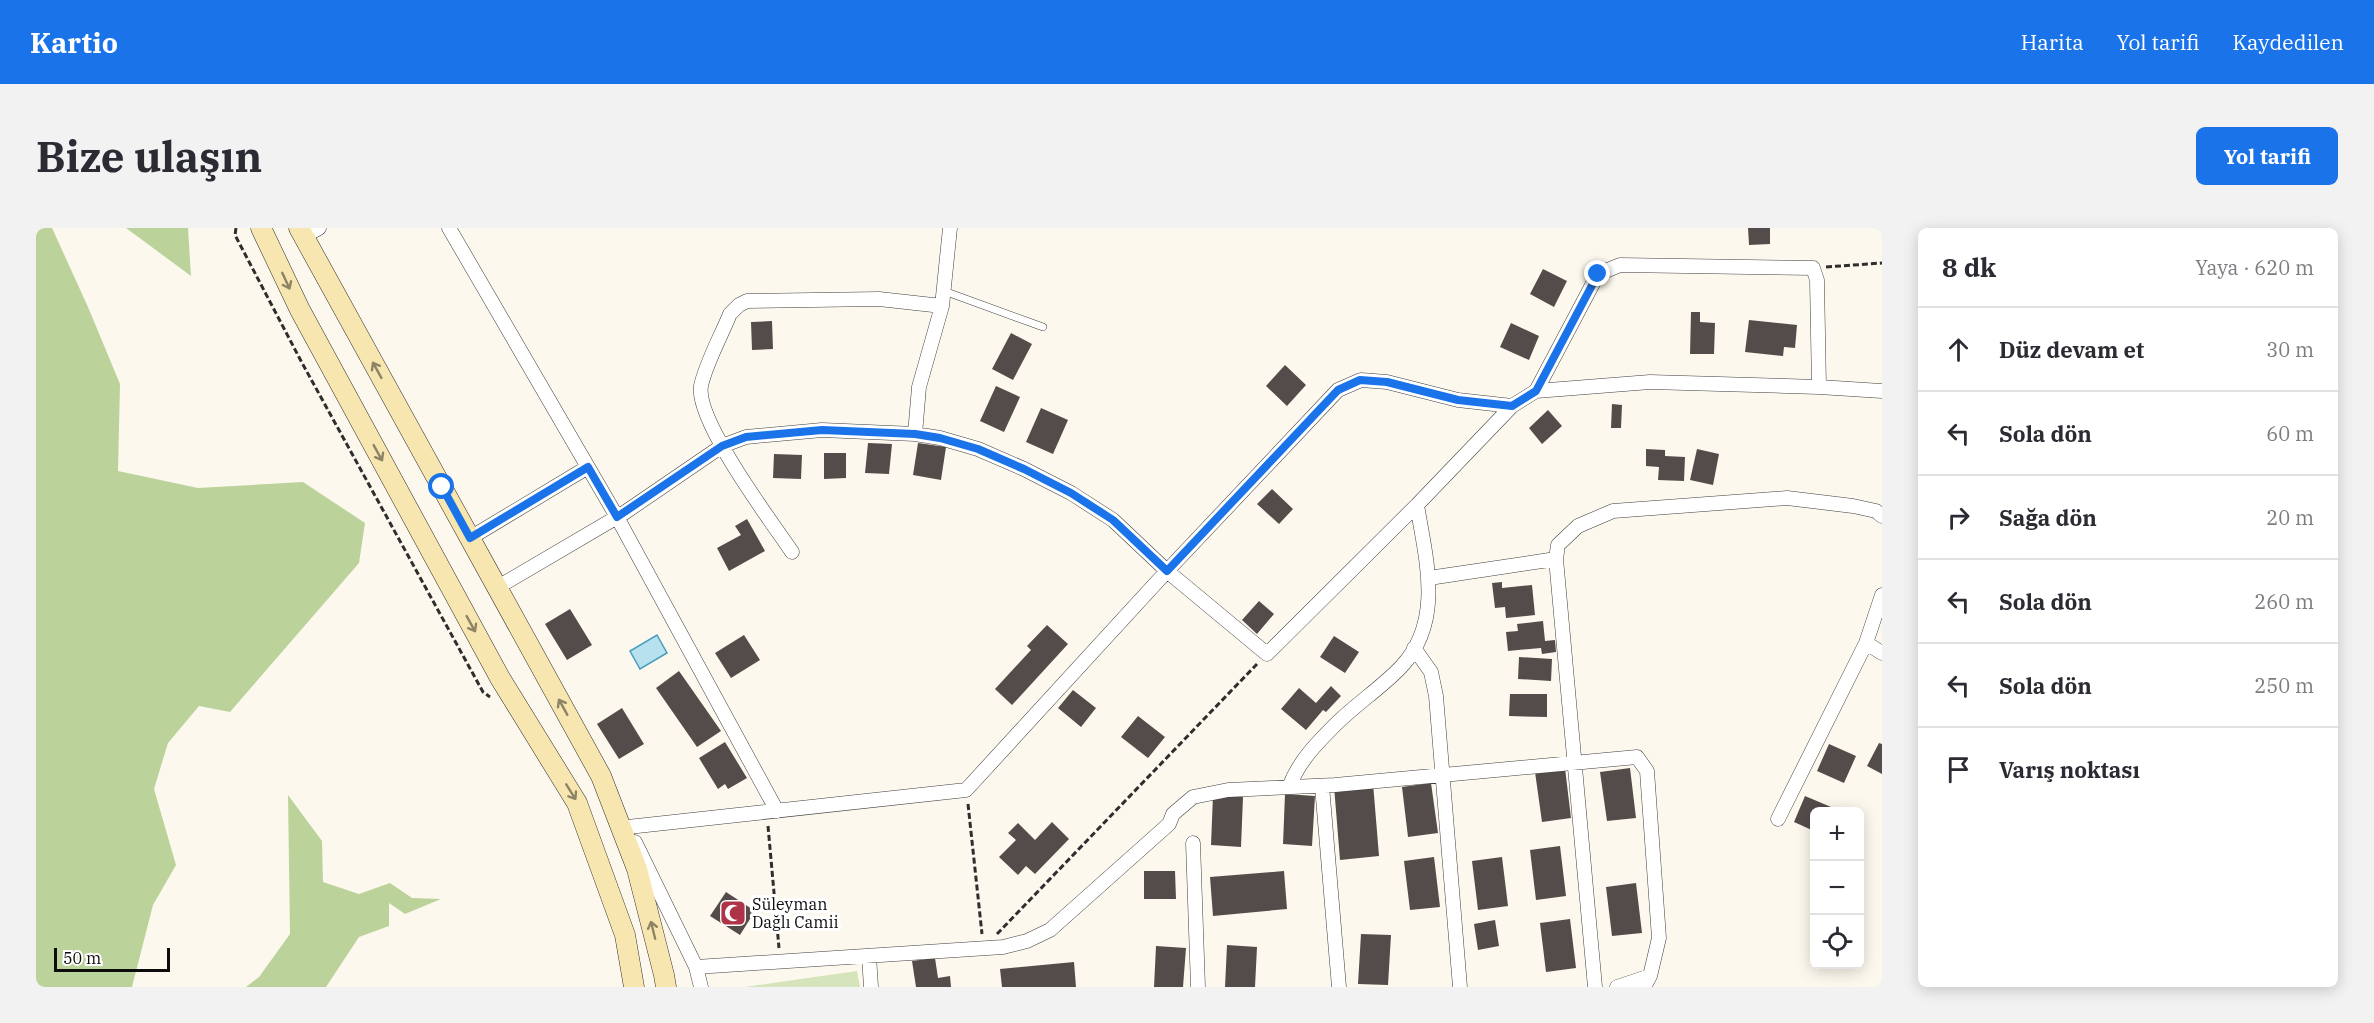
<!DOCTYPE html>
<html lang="tr">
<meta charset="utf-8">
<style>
:root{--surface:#fff;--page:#f2f2f3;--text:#2b2b33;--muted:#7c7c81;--line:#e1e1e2;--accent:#1a73e8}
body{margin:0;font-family:"IBM Plex Serif",serif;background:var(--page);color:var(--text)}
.controls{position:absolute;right:18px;bottom:18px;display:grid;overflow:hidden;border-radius:9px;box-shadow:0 3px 15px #0003}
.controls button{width:54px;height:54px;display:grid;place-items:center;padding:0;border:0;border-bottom:2px solid var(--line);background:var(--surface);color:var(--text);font:30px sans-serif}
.scale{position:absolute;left:18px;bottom:15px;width:116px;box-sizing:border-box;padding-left:6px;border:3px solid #0c0c0c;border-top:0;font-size:16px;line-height:21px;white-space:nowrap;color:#0c0c0c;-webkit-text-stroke:4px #fff;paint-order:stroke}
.stop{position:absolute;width:18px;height:18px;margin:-14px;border:4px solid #1a73e8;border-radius:50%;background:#fff}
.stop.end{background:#1a73e8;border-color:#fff;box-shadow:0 2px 6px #0008}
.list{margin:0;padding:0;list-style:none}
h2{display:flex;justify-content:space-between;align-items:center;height:78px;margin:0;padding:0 24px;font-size:26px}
h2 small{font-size:20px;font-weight:400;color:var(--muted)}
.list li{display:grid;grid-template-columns:39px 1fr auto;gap:18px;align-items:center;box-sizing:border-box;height:84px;padding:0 24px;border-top:2px solid var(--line)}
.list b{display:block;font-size:22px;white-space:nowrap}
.list em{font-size:20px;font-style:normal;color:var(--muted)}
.icon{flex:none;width:33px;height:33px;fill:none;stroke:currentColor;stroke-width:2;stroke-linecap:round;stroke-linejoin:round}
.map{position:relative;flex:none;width:1846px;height:759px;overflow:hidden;border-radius:9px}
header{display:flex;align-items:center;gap:36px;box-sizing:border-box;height:84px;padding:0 30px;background:var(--accent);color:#fff}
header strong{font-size:28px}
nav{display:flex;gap:33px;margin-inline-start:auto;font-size:21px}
.intro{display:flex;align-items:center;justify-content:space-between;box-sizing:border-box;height:144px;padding:0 36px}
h1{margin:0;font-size:42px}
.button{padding:15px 27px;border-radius:9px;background:var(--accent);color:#fff;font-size:21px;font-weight:700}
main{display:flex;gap:36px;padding:0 36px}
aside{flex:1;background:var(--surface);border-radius:9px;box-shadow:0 3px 15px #0003}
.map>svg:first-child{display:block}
</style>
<header>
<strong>Kartio</strong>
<nav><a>Harita</a><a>Yol tarifi</a><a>Kaydedilen</a></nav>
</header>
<div class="intro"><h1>Bize ulaşın</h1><a class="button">Yol tarifi</a></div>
<main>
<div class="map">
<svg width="1846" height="759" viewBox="0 0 1846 759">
<rect width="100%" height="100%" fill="#fdf8ed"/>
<path fill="#d5e4ba" d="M 821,743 L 824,759 L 708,759 Z"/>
<path fill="#bbd39b" d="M 0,0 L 16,0 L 52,79 L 84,156 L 82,243 L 162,260 L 267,254 L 329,295 L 323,335 L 194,484 L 163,478 L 132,515 L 118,561 L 140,637 L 117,677 L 96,759 L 0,759 Z
M 90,0 L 152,0 L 155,48 Z
M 252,567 L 286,613 L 287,654 L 323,666 L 354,655 L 376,670 L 405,671 L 369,686 L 353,675 L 353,698 L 323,709 L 290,759 L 210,759 L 223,749 L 254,706 Z"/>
<path fill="#b7e1ef" stroke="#459dbf" stroke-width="1.5" d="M 621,407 L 631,425 L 604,441 L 594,423 Z"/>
<path fill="#544c4a" d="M 1712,0 L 1734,0 L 1734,16 L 1713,17 Z
M 1507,41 L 1531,53 L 1518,79 L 1494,66 Z
M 1655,84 L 1664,84 L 1664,94 L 1679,95 L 1678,126 L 1654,126 Z
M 1713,92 L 1761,97 L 1759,120 L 1748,119 L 1747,128 L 1709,124 Z
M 736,93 L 737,121 L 716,122 L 715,94 Z
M 1475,95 L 1503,108 L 1493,132 L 1464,119 Z
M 975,105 L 996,116 L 977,152 L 956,141 Z
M 1249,137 L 1270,157 L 1251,178 L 1230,158 Z
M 960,158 L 984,169 L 968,204 L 944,193 Z
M 1576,176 L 1586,177 L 1585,200 L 1575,200 Z
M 1005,180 L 1032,192 L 1017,226 L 990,214 Z
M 1512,182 L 1526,198 L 1506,216 L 1493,200 Z
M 832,215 L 856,216 L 853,246 L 829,245 Z
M 882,215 L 910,219 L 905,252 L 877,247 Z
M 1610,221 L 1629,222 L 1629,228 L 1649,229 L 1648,253 L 1622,252 L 1623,239 L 1610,238 Z
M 1661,221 L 1683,226 L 1677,257 L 1654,252 Z
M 788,225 L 810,225 L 810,250 L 788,251 Z
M 738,226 L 766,227 L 765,251 L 737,250 Z
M 1236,261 L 1257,281 L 1243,296 L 1221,276 Z
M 711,291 L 729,323 L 693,343 L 681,320 L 705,307 L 699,298 Z
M 1466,354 L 1466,360 L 1496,357 L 1499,387 L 1470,390 L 1469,379 L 1459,380 L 1456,355 Z
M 1223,373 L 1238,386 L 1221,406 L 1206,392 Z
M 534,381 L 556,417 L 531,432 L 509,396 Z
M 1507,393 L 1509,413 L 1519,412 L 1520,424 L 1506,426 L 1505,420 L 1472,423 L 1470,404 L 1482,403 L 1481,396 Z
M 1011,397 L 1032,416 L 976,477 L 959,461 L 995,422 L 991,418 Z
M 708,407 L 724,432 L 695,450 L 679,425 Z
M 1298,408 L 1323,424 L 1309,445 L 1284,429 Z
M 1483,429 L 1516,431 L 1515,453 L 1482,451 Z
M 643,443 L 685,503 L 661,519 L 620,460 Z
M 1295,458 L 1305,468 L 1290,484 L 1287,482 L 1270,502 L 1245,481 L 1263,460 L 1280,475 Z
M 1037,462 L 1060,480 L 1045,499 L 1022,480 Z
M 1474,466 L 1511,466 L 1511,489 L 1473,488 Z
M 586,480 L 608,516 L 583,531 L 561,496 Z
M 1102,488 L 1129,509 L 1112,530 L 1085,509 Z
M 689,514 L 711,550 L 692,561 L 689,556 L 682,561 L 663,530 Z
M 1843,515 L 1846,516 L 1846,546 L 1831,538 Z
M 1793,516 L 1820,528 L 1808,555 L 1781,543 Z
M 1529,540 L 1535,590 L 1506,594 L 1499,544 Z
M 1594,540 L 1600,590 L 1571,593 L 1564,544 Z
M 1337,555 L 1343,628 L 1304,632 L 1298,558 Z
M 1395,555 L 1402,605 L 1372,609 L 1366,559 Z
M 1249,566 L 1279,568 L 1276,618 L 1247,616 Z
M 1177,567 L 1207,569 L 1205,619 L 1175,617 Z
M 1769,568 L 1795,579 L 1793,584 L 1778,584 L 1778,603 L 1758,594 Z
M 1016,594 L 1033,611 L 999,646 L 990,638 L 982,647 L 963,629 L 980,612 L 972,605 L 982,595 L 999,612 Z
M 1524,618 L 1530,668 L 1500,672 L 1494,622 Z
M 1398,629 L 1404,679 L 1374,682 L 1368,633 Z
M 1466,629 L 1472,678 L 1442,682 L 1436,633 Z
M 1108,643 L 1139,643 L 1140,671 L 1108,671 Z
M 1248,643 L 1251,681 L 1177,688 L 1174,649 Z
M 1600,655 L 1606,705 L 1576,708 L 1570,659 Z
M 690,664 L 719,683 L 704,707 L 674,688 Z
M 1534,691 L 1540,740 L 1510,744 L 1504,695 Z
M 1459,692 L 1463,718 L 1442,722 L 1438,696 Z
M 1325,706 L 1355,707 L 1352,757 L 1322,756 Z
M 1191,717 L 1221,719 L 1219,759 L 1189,759 Z
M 1120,718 L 1150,720 L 1147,759 L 1118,759 Z
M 899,730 L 902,750 L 914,748 L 915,759 L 880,759 L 876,733 Z
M 1038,734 L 1040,759 L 966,759 L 964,741 Z"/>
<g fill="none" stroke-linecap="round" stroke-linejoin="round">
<defs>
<path id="lane" d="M 908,63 L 1007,99"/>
<path id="street" d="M 413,0 L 581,289 L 741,583
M 266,9 L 283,0
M 1500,163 L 1562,46 L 1584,37 L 1777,40 L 1781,52 L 1783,159
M 879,206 L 883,159 L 906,78 L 914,0
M 434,310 L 552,239
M 756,324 C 735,293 659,192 665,158 C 669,137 686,106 694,86 L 703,77 L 711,73 L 843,71 L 906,78
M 1520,331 L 1559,759
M 1393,350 L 1520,331 L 1522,317 L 1542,298 L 1577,283 L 1751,270 L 1817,278 L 1840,283 L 1846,288
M 462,359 L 588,285 L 686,218 L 710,209 L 786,202 L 879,206 L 904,210 L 942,221 L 988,241 L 1035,265 L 1077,292 L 1131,343 L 1231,426 L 1381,277 L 1476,178 L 1500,163 L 1614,154 L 1783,159 L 1846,163
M 1846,367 L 1830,415 L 1846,425
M 1378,420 L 1395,444 L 1400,468 L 1424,759
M 1286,558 L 1303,759
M 1253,559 C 1263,533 1280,516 1299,497 C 1320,476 1345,460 1365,439 C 1408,393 1390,332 1381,277
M 1742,591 L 1830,415
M 592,599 L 930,562 L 1131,343 L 1302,162 L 1325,152 L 1351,154 L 1422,172 L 1476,178
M 599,614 L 660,739 L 665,759
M 1157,615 L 1162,759
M 833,728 L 835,759
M 660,739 L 967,719 L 991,713 L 1014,702 L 1133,596 L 1137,586 L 1157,569 L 1192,562 L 1299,557 L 1601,529 L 1611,543 L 1623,710 L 1614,748 L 1608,759
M 1581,759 L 1614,748"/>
<path id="secondary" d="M 225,0 L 264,82 L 464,450 L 541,575 L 589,707 L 598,759
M 263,0 L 565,548 L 601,641 L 628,747 L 630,759"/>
</defs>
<use href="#lane" stroke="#3f3f3f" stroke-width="8"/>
<use href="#street" stroke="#3f3f3f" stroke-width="15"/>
<use href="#secondary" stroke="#2e2e2e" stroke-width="21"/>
<path stroke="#2e2e2e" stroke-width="3" stroke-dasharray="6 3" stroke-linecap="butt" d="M 200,0 L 199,7 L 265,133 L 447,464 L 454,469
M 1790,39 L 1846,35
M 932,576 L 946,706
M 732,598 L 743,720
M 961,706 L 1221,436"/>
<use href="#lane" stroke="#fff" stroke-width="7"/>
<use href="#street" stroke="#fff" stroke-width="14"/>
<use href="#secondary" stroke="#f7e6af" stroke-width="20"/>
</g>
<defs><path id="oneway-shaft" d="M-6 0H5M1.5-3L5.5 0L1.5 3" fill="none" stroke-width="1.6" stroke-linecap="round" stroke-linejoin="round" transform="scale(1.5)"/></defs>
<g stroke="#8d8466">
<use href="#oneway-shaft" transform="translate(250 53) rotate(65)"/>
<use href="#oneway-shaft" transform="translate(341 142) rotate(-119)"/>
<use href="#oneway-shaft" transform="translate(342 225) rotate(61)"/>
<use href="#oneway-shaft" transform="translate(435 396) rotate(61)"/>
<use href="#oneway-shaft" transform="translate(527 479) rotate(-119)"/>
<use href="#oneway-shaft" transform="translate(535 564) rotate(58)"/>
<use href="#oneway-shaft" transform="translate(617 702) rotate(-104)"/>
</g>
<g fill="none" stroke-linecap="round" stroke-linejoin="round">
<path stroke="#1a73e8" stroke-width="8" d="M 406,259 L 434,310 L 552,239 L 581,289 L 686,218 L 710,209 L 786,202 L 879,206 L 904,210 L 942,221 L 988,241 L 1035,265 L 1077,292 L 1131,343 L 1302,162 L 1324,152 L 1351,154 L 1422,172 L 1476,178 L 1500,163 L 1562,46"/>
</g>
<defs>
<symbol id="mosque-square" viewBox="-11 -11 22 22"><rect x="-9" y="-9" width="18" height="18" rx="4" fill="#ae3347" stroke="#fff"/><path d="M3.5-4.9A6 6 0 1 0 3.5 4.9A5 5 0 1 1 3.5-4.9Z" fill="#fff"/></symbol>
</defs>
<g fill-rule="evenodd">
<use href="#mosque-square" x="682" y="670" width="30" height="30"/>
</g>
<g text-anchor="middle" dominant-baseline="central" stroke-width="6" stroke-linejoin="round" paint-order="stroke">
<g font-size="16" fill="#0c0c0c" stroke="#fff" text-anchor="start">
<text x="716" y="676">Süleyman<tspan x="716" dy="18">Dağlı Camii</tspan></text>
</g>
</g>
</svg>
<div class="controls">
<button>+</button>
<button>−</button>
<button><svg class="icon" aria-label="locate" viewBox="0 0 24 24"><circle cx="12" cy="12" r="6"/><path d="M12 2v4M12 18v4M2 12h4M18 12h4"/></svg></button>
</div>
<div class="scale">50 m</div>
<div class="stop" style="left:406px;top:259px"></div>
<div class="stop end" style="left:1562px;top:46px"></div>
</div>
<aside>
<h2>8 dk<small>Yaya · 620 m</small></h2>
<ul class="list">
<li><svg class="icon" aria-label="ahead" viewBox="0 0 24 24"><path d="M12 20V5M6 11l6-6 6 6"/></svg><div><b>Düz devam et</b></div><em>30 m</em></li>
<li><svg class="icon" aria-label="left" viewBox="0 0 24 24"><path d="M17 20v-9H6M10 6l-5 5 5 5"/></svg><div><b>Sola dön</b></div><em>60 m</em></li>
<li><svg class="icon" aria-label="right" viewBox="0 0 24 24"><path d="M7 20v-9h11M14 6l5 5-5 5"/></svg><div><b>Sağa dön</b></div><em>20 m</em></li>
<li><svg class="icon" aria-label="left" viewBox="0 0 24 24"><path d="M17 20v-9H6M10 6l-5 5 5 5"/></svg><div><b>Sola dön</b></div><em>260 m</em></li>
<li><svg class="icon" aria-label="left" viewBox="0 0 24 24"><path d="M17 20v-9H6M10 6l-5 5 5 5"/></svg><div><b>Sola dön</b></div><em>250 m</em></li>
<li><svg class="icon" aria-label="arrive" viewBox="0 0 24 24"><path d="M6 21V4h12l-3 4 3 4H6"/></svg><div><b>Varış noktası</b></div></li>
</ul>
</aside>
</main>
